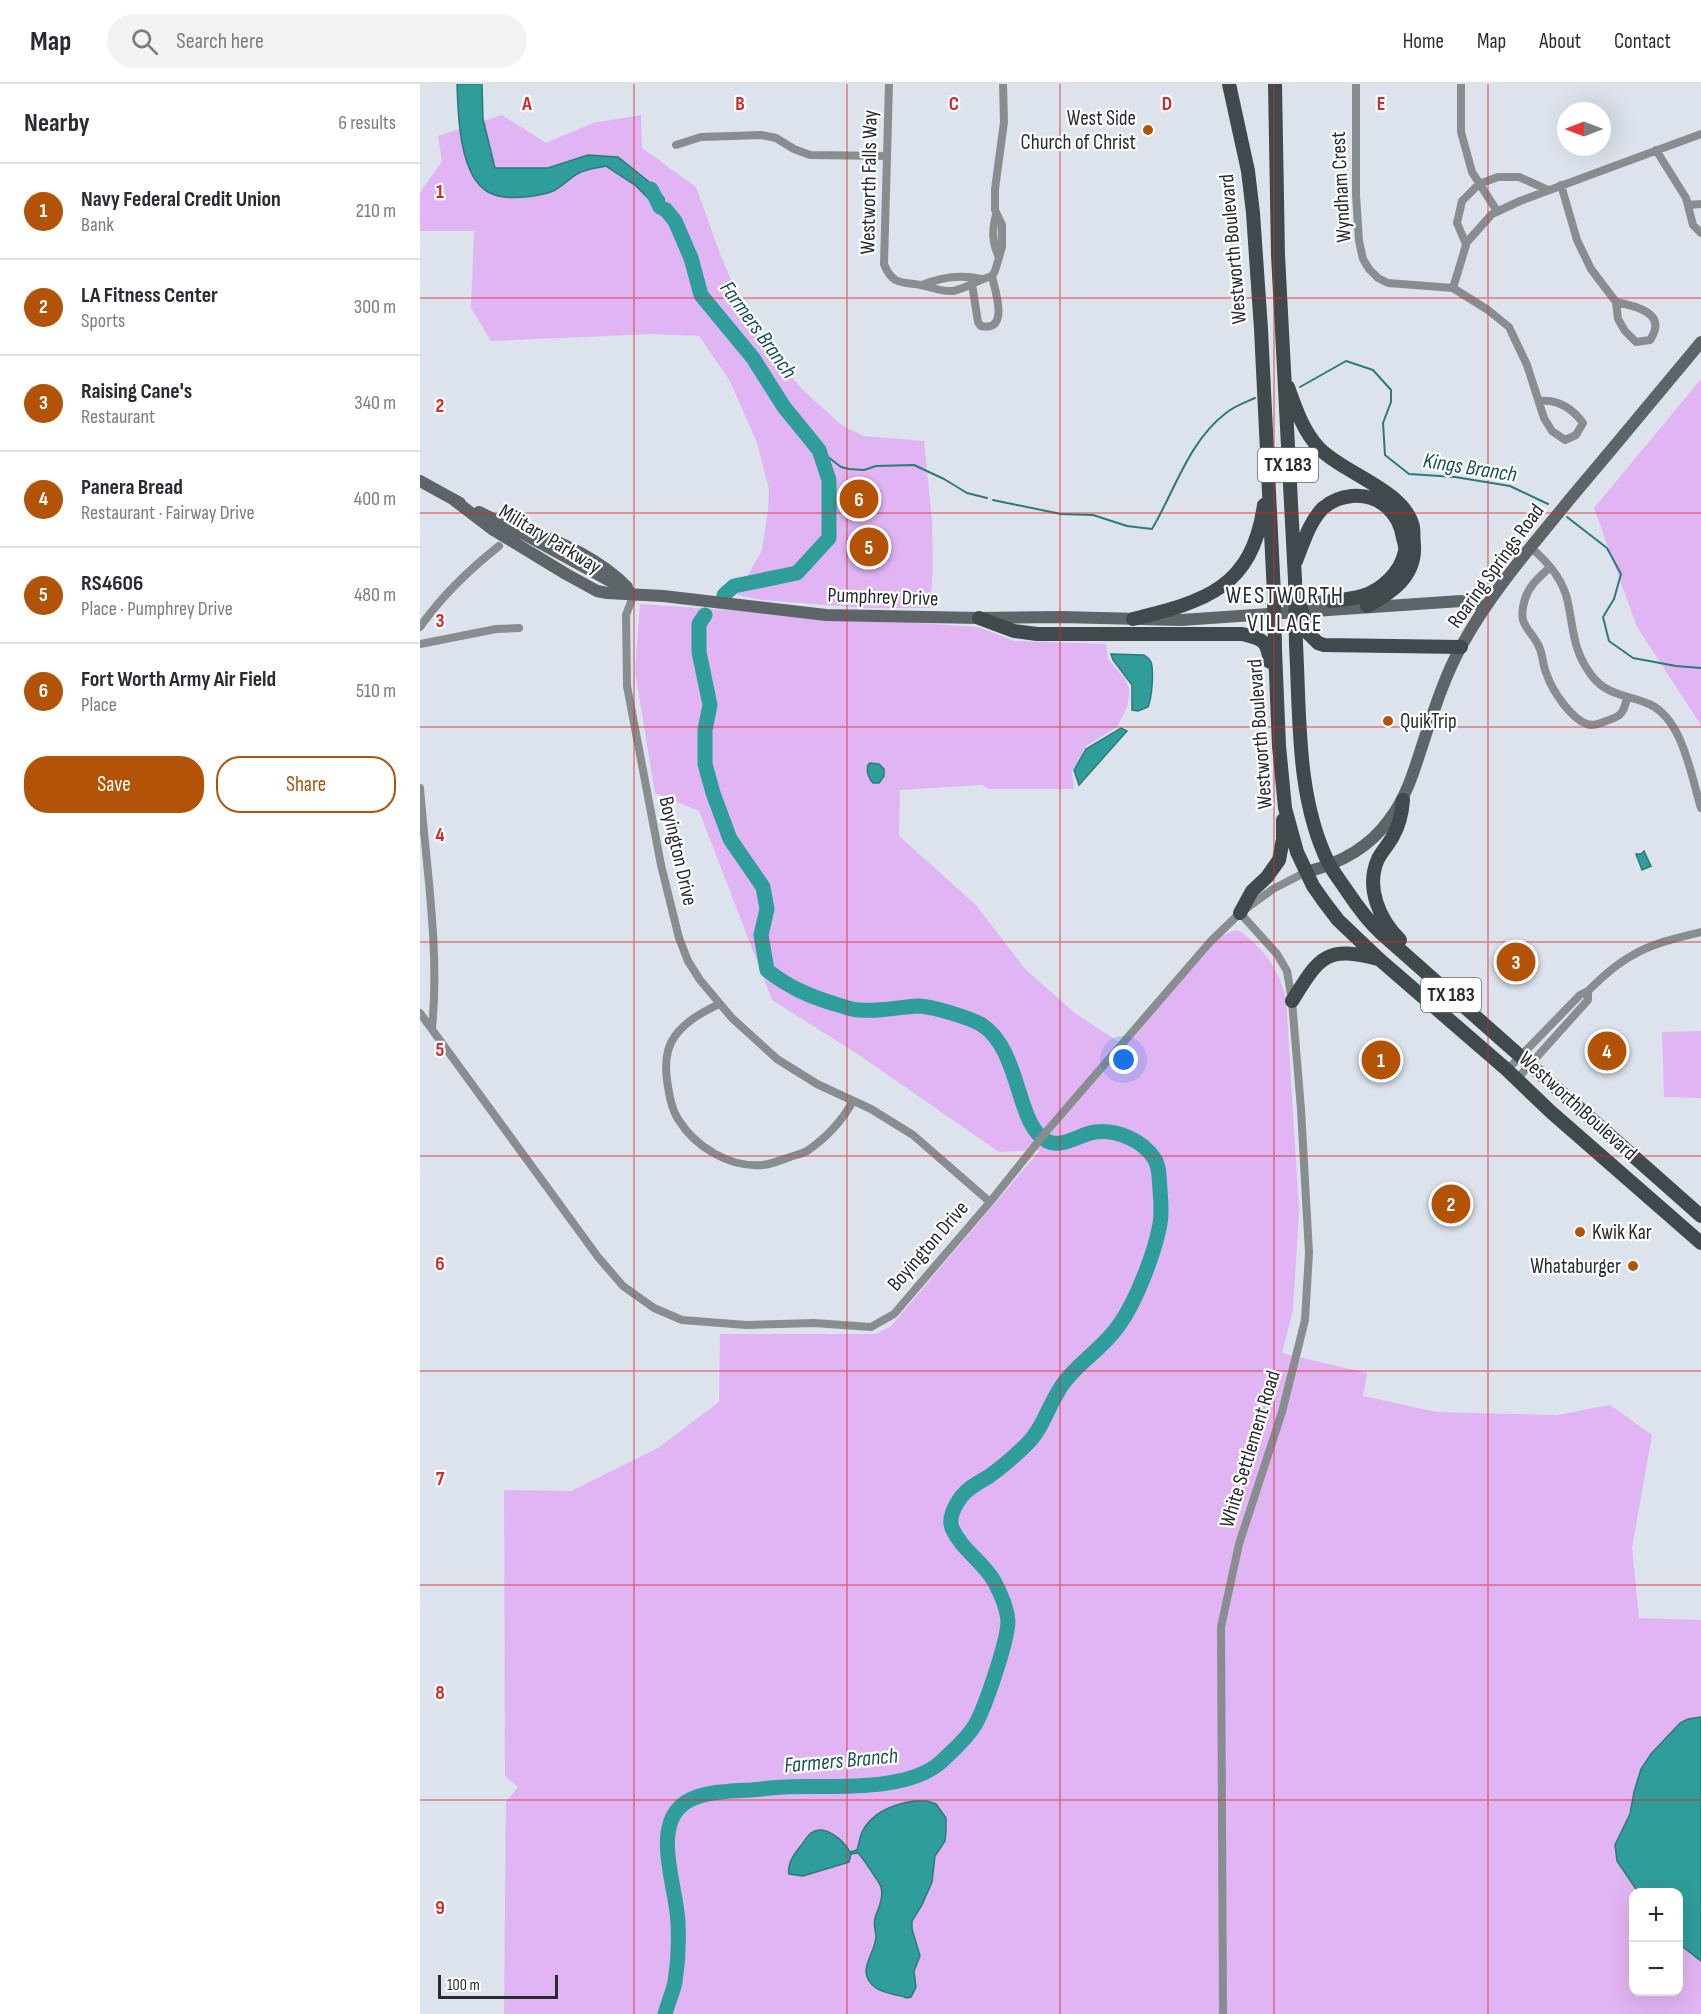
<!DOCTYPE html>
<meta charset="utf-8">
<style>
:root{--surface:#fff;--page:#f2f2f3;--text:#2b2b33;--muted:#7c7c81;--line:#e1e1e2;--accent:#b25308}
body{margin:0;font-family:"Sofia Sans Condensed",sans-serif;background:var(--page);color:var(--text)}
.controls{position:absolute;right:18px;bottom:18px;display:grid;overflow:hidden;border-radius:12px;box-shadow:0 6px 24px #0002}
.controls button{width:54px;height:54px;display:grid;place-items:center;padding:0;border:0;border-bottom:2px solid var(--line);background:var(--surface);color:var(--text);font:30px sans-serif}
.compass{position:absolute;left:1137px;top:18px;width:54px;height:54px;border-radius:50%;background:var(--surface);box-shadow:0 6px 24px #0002;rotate:270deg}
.scale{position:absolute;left:18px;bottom:15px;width:120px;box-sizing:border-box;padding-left:6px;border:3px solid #282b2f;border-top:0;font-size:16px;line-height:21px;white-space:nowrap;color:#282b2f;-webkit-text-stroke:4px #fff;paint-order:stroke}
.you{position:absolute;left:704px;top:976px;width:21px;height:21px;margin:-15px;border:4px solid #fff;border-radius:50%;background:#1a73e8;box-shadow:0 0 0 9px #1a73e833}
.badge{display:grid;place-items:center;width:39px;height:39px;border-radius:50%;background:var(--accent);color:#fff;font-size:20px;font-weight:700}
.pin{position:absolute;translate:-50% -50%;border:3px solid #fff;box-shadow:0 2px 6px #0006}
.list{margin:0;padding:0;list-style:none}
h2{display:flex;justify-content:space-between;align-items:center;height:78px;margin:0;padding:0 24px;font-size:26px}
h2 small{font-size:20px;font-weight:400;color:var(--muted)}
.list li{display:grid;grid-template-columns:39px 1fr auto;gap:18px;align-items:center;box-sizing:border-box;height:96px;padding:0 24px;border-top:2px solid var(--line)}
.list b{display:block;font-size:22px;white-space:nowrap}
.list p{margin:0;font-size:20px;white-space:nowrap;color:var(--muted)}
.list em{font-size:20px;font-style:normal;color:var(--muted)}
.actions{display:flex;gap:12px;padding:18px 24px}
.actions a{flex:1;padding:14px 0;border:2px solid var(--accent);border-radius:24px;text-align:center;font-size:21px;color:var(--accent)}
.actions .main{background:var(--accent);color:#fff}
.icon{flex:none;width:33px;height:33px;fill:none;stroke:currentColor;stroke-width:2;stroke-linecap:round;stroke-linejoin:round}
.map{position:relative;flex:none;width:1281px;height:1930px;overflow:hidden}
header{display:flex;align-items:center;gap:36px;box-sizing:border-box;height:84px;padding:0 30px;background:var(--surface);border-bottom:2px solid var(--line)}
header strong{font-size:28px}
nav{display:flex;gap:33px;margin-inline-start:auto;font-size:21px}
.search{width:420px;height:54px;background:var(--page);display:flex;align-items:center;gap:15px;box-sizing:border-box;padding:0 21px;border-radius:33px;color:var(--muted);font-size:22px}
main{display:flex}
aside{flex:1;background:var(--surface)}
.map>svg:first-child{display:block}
</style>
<header>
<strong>Map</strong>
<div class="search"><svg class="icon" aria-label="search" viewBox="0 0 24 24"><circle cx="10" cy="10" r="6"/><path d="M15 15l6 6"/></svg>Search here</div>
<nav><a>Home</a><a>Map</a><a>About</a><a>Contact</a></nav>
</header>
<main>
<aside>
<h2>Nearby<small>6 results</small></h2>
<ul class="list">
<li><span class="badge">1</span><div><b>Navy Federal Credit Union</b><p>Bank</p></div><em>210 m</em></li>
<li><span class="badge">2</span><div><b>LA Fitness Center</b><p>Sports</p></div><em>300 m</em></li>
<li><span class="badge">3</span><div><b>Raising Cane's</b><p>Restaurant</p></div><em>340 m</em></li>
<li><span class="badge">4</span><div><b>Panera Bread</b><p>Restaurant · Fairway Drive</p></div><em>400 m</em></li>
<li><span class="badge">5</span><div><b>RS4606</b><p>Place · Pumphrey Drive</p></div><em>480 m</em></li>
<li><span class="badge">6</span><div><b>Fort Worth Army Air Field</b><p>Place</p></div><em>510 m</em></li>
</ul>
<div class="actions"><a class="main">Save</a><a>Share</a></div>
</aside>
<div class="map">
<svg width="1281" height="1930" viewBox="0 0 1281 1930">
<rect width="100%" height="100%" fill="#dce3ed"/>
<path fill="#e1b5f3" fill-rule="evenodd" d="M 82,31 L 126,59 L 173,39 L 221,31 L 222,64 L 276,103 L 302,175 L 326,229 L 342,255 L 381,304 L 420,340 L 429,345 L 444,352 L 504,357 L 512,436 L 513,484 L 510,524 L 446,524 L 342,516 L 317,511 L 342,466 L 348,426 L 349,405 L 337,359 L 310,297 L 279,252 L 232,250 L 71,257 L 51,224 L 54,147 L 0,147 L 0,109 L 22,77 L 18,52 Z
M 1281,295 L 1281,644 L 1279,638 L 1217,543 L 1174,424 Z
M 220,520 L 558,543 L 595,557 L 686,560 L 688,575 L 705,595 L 709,604 L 709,612 L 707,623 L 697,643 L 666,662 L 652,687 L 654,705 L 569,705 L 561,701 L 480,706 L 479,752 L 556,821 L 605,885 L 656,930 L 705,962 L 799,853 L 816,846 C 824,849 829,854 835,860 C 853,878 859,890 866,914 L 879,1126 L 873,1227 L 862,1269 L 947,1289 L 943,1312 L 1017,1328 L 1137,1331 L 1190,1321 L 1232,1351 L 1212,1464 L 1219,1534 L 1281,1536 L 1281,1930 L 84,1930 L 86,1718 L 98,1703 L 85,1692 L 84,1406 L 151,1407 L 238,1364 L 299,1318 L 300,1250 L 456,1250 L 471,1242 L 620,1066 L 579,1068 L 439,971 L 352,916 L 279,727 L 235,709 L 215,587 ZM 1214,1808 L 1258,1808 L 1258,1908 L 1214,1908 Z
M 1281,947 L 1281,1014 L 1244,1013 L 1242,948 Z"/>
<path fill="#2f9d99" stroke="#2d7b79" stroke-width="1.5" d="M 37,0 L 62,0 L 63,35 L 75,84 L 128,84 L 168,71 L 198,73 L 233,101 L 244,114 L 245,124 L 236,122 L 215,101 L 186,82 C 177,84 166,85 159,89 C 148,94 142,105 128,109 C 111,113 84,117 68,108 C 39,92 38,29 37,0 Z
M 691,570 L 724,571 C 727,573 730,575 731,578 C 734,587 732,614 728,623 L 718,627 L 712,626 L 712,601 L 693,576 Z
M 701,644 L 707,647 L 659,701 L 654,686 L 666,665 Z
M 450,679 L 459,680 L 464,685 L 464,692 L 459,699 L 453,699 C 449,695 446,687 448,681 Z
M 1224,767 L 1231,782 L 1222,786 L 1216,770 L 1221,770 Z
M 1281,1633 L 1281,1877 L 1259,1860 L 1258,1808 L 1218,1808 L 1197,1777 L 1195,1761 L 1210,1730 L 1214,1708 L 1221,1685 L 1231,1670 L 1260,1639 L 1268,1635 Z
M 494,1717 L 507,1717 L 516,1720 L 526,1734 L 526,1747 L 525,1757 L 515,1772 L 512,1798 L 502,1821 L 492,1837 L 492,1845 L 500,1872 L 494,1887 L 496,1903 L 491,1913 L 487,1914 C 478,1910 464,1910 456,1904 C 434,1887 455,1872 456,1853 C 456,1847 453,1841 455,1834 C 458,1824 464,1815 461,1803 C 460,1799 442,1773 438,1769 L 431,1770 L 429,1778 L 426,1779 L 383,1792 L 369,1790 C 367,1781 373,1772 379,1764 C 383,1760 386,1753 391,1749 C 405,1739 424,1757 430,1768 L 437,1766 C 439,1760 440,1753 442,1748 C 452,1728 474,1720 494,1717 Z"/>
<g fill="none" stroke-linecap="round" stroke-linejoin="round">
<path stroke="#2d7b79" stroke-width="2" d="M 880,303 L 926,277 L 953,286 L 971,306 L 971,318 L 963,339 L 965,371 L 989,390 L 1035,393 L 1090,402 L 1128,420
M 399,366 L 421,383 L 429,385 L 444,386 L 456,382 L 494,381 L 524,395 L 547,409 L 567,414
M 573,416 L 641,430 L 673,431 L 707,442 L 732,445 C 755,406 769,357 806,329 C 814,322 826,318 835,314
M 1147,433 L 1187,464 L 1201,490 L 1194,515 L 1183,533 L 1189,557 L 1213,574 L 1256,582 L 1281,584"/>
<path stroke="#2f9d99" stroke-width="15" d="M 231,105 L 240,123 L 246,126 L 255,137 L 271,174 L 281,211 L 333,274 L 364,323 L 399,366 L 409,396 L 409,454 L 377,489 L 314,502 L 304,511
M 245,1930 C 248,1919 253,1908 255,1898 C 258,1879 259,1857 258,1839 C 257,1806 234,1750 259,1724 C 274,1707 310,1707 331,1706 C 343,1705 354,1703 365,1703 C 409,1701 486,1709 521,1678 C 533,1666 546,1656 555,1641 C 565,1624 588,1556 588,1537 C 587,1524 580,1508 574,1497 C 563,1478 541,1465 532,1444 C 528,1434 535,1421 541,1413 C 549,1403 558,1399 568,1393 C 581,1384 595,1372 607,1360 C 625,1342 630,1315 646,1296 C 662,1276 685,1262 699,1241 C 716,1218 735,1168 740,1140 C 742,1129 741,1117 740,1106 C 739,1095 740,1083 734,1074 C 722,1056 696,1045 675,1048 C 660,1050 642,1065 627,1057 C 596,1042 601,966 562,941 C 551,934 511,922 498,922 C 478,923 459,928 439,926 C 431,926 423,922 415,920 C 389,912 368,903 347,886 L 341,851 L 347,825 L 343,803 L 310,755 L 293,709 L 285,680 L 285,646 L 290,621 L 279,568 L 279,540 L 285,531"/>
<path stroke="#888d8f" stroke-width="8" d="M 469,0 L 464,180 C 472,201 482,198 501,201 C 512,203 521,208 533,207 C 547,204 558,196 572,192 L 575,187 L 582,163 L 582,141 L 575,126 L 575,105 L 584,38 L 583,0
M 936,0 L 936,111 L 939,157 L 943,175 L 949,185 L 958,194 L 968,199 L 1033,204 L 1068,226 L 1089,243 L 1107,281 L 1124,334 L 1132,347 L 1145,356 L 1156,351 L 1163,339 C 1153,325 1138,315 1120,317
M 1041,0 L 1041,48 L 1052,88 L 1077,127
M 256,61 L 281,53 L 341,51 L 356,54 L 374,65 L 390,71 L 467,72
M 1236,66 L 1266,114 L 1273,141 L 1281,149
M 1141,101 L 1157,156 L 1171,185 L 1196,218 L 1198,235 L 1205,247 L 1216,258 L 1230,256 C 1248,229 1216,222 1196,218
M 1268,121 L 1281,120
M 576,131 C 572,146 572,157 578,171
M 1046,160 L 1037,139 L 1042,117 L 1059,100 L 1078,93 L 1099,93 L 1128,106
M 552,200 L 558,238 L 561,242 C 590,248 575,207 572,192
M 502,201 C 521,193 540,190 561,195
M 1033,204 L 1047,158 L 1072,130 L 1100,117 L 1281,50
M 1110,463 C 1127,477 1144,497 1148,519 C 1154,548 1153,567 1172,592 C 1187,612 1209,611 1229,620 C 1263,635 1271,692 1281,724
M 1130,483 C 1121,492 1109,501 1105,515 C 1096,544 1112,544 1120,565 C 1123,573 1123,583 1127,591 C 1132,606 1151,635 1167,640 C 1174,643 1182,638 1189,636 C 1202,632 1204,627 1207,614
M 214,510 L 206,531 L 207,602 L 241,781 L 259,854 L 268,877 L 280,896 L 312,934 L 357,975 L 397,1000 L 451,1025 L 493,1051 L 570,1118
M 0,543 C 21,513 50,485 79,462
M 0,560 L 76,545 L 99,544
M 0,704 C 6,781 20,867 12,944
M 1168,907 C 1181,894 1196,880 1213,871 C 1233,859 1258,854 1281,848
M 299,920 C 283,928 267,936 255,952 C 246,964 245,981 247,996 C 249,1009 251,1024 258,1035 C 275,1063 310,1084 343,1081 C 352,1080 361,1076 370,1073 C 375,1071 382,1070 387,1067 C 406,1054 422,1037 433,1017
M 0,929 L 178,1173 L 203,1202 L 234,1224 L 262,1236 L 326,1241 L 394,1239 L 451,1243 L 474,1230 L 570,1118 L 626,1048 L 790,858 L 820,829 L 853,805 L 886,788
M 1087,986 L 1160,911 L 1168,907 L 1168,916 L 1097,995
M 803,1930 L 801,1543 L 819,1460 L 862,1328 L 885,1236 L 889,1169 L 881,1025 L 872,917 L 867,887 L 857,870 L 820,829"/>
<path stroke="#5d6568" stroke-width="12" d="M 0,397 L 40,419
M 34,416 L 72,445 L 146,490 L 177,507 L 187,509 L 243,512 L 406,531 L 559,534 L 641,533 L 761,536 L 1041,517 L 1065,522
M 59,428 L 102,449 L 210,508
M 111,447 C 145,460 181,476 207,503
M 869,520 L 911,517
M 886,788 C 918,780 949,764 969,736 C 988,711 995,683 1005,653 C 1015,623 1026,589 1042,561 C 1071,508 1112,462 1150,415 C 1194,363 1237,311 1281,258"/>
<path stroke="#40494c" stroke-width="14" d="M 809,0 L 828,87 L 833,129 L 841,245 L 854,510
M 855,0 L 858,171 L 875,496
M 868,303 C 876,325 883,347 899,364 C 924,390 985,406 993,443 C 994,449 993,455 994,461 C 996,493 971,509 947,522
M 876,477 C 883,460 889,438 903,424 C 911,417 922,413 932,412 C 959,410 979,428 983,454 C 984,458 986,463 985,467 C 981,488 962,506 942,512 C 933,515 921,516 911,517
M 559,534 L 594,547 L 617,550 L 822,550 C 843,555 847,556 850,578
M 713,535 C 786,517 832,504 844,421
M 889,550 L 898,559 L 904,561 L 1041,563
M 876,560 C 880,632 876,714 909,780 C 914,789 921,798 927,807 C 937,822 948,837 961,849 L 1281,1132
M 855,566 L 859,662 L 865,724 L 877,768 L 893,802 L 905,819 L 918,836 L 959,875 L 1086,985 L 1131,1028 L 1281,1159
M 820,829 L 832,807 L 847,793 L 859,776 L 863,755 L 863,736
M 980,856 C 960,836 945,804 958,775 C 962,767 969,760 973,752 C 980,740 982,729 983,716
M 872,917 C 899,874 905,861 958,875"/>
<path stroke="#40494c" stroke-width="14" d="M 875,496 L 876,560
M 854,510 L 855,566
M 881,524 L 889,550"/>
</g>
<path fill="none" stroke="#d62828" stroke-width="1.5" stroke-opacity="0.55" d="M 214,0 L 214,1930M 427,0 L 427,1930M 640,0 L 640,1930M 854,0 L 854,1930M 1068,0 L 1068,1930M 0,214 L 1281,214M 0,429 L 1281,429M 0,643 L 1281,643M 0,858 L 1281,858M 0,1072 L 1281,1072M 0,1287 L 1281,1287M 0,1501 L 1281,1501M 0,1716 L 1281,1716"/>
<g fill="#b25308" stroke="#fff" stroke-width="2">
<circle cx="728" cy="46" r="6"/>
<circle cx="968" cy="637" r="6"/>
<circle cx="1160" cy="1148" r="6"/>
<circle cx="1213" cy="1182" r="6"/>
</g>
<g text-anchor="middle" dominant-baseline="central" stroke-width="4.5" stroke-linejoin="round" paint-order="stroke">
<g fill="#fff" stroke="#686b6d" stroke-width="1.5">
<rect x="838" y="364" width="60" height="34" rx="4.5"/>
<rect x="1001" y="894" width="60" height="34" rx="4.5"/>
</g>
<g font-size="20" font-weight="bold" fill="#282b2f">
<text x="868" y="381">TX 183</text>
<text x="1031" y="911">TX 183</text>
</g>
<g font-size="21" fill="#282b2f" stroke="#fff" text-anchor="end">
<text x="716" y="34">West Side<tspan x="716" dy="24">Church of Christ</tspan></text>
<text x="980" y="637" text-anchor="start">QuikTrip</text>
<text x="1172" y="1148" text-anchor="start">Kwik Kar</text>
<text x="1201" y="1182">Whataburger</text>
</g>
<g font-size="21" fill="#282b2f" stroke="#fff">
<text transform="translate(449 98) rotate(-89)">Westworth Falls Way</text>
<text transform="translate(921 103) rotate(-93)">Wyndham Crest</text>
<text transform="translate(813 165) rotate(-95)">Westworth Boulevard</text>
<text transform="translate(130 455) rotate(31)">Military Parkway</text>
<text transform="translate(1076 482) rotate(-54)">Roaring Springs Road</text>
<text transform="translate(463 513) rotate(2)">Pumphrey Drive</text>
<text transform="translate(840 650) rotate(-94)">Westworth Boulevard</text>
<text transform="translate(258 767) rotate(77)">Boyington Drive</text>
<text transform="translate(1158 1022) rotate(42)">Westworth Boulevard</text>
<text transform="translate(508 1162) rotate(-49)">Boyington Drive</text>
<text transform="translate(830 1365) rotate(-73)">White Settlement Road</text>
</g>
<g font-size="22" font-style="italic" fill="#175351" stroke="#fff">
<text transform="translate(338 246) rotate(54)">Farmers Branch</text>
<text transform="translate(1050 384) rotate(9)">Kings Branch</text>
<text transform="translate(421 1677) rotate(-5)">Farmers Branch</text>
</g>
<g font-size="24" letter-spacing="1.5" fill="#282b2f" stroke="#fff">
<text x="865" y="511">WESTWORTH<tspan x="865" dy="28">VILLAGE</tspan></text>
</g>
</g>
<g font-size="20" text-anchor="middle" font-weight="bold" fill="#d62828" stroke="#fff" stroke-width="4.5" stroke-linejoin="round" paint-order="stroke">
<text x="107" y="26">A</text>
<text x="320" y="26">B</text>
<text x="534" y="26">C</text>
<text x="747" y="26">D</text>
<text x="961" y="26">E</text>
<text x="20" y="114">1</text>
<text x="20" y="328">2</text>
<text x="20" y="543">3</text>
<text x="20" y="757">4</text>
<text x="20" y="972">5</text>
<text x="20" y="1186">6</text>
<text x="20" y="1401">7</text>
<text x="20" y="1615">8</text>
<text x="20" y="1830">9</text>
</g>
</svg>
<div class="controls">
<button>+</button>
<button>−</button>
</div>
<svg class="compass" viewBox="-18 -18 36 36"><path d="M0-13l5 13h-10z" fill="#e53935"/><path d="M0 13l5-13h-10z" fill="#7c7c81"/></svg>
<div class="scale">100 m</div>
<div class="you"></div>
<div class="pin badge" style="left:961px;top:976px">1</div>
<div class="pin badge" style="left:1031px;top:1120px">2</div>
<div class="pin badge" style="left:1096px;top:878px">3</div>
<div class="pin badge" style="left:1187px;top:967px">4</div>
<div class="pin badge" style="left:449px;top:463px">5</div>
<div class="pin badge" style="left:439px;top:415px">6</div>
</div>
</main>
